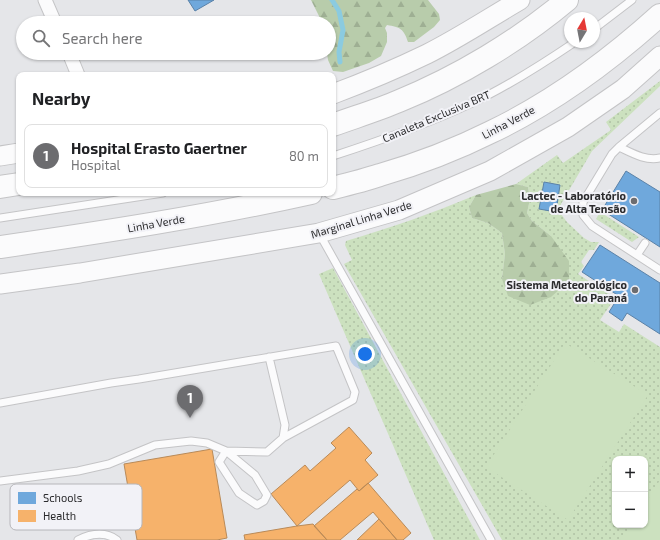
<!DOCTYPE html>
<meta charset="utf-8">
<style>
:root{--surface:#fff;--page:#f2f2f2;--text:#202124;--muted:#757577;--line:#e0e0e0;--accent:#6c6c6f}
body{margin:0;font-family:"Exo 2",sans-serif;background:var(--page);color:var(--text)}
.controls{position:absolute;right:12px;bottom:12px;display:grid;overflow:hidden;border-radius:8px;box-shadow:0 1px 3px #0004}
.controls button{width:36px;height:36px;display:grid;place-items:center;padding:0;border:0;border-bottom:1px solid var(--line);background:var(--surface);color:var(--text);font:20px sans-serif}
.compass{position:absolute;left:564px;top:12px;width:36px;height:36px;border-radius:50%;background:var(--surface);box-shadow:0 1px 3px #0004;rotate:10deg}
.you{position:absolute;left:365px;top:354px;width:14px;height:14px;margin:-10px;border:3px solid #fff;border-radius:50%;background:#1a73e8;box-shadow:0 0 0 6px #1a73e833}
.badge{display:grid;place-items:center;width:26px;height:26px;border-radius:50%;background:var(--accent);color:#fff;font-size:13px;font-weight:700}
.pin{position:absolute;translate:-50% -33px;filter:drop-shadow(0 1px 2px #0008)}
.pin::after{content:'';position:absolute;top:21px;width:14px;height:12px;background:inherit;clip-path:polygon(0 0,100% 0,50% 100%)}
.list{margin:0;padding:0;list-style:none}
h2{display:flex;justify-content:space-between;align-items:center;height:52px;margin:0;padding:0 16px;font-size:17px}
h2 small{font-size:13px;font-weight:400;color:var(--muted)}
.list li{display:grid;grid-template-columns:26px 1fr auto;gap:12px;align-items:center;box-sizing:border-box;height:64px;margin:0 8px 8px;padding:0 8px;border:1px solid var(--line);border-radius:8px}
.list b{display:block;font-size:15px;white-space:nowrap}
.list p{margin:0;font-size:13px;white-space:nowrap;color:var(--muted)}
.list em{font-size:13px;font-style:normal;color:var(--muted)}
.icon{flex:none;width:22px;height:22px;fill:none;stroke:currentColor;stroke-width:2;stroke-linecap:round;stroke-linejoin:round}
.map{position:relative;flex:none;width:660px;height:540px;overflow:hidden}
.search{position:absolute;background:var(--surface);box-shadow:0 1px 3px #0004;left:16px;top:16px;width:320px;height:44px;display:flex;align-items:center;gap:10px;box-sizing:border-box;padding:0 14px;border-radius:22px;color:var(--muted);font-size:15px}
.panel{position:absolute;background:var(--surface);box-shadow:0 1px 3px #0004;left:16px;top:72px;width:320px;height:124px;border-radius:8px}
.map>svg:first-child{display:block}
</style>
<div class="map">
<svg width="660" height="540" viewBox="0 0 660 540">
<defs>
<pattern id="grass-dots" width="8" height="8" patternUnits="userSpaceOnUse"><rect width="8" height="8" fill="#cce1bf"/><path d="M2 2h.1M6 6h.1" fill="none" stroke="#afc1a4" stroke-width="1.8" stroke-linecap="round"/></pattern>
<pattern id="forest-firs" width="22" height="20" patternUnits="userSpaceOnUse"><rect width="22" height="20" fill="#b8ccab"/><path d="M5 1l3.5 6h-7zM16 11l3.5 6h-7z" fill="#9eaf93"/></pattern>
</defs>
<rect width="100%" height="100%" fill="#e5e6e9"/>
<path fill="url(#grass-dots)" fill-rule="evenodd" d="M 660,81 L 660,86 L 592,151 L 561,204 L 561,214 L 567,222 L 584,238 L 591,242 L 599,242 L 594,250 L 589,250 L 581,262 L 584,266 L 578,274 L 615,298 L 600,320 L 619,332 L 624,324 L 660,347 L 660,540 L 502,540 L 344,264 L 352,260 L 345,245 L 346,241 C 390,228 433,213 476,195 L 469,207 L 472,218 L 488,223 L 502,233 L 505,254 L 502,279 L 551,236 L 532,221 L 527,213 L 530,199 L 528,187 L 516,184 L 557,155 L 563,163 L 611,130 L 606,122 ZM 615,459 L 645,459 L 645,525 L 615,525 Z
M 600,212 L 639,237 L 632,242 L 596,219 Z
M 333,268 L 480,540 L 434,540 L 319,274 Z"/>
<path fill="url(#forest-firs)" d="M 311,0 L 428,0 L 439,14 L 440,20 L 434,27 L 414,42 L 408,42 C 404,29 400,27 387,25 L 385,28 L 387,33 L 387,42 L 381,56 L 369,63 L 343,72 L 333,71 L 328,60 L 327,53 L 329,53 L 329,23 L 321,23 L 319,16 Z
M 516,184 L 528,187 L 530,199 L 527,213 L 532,221 L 551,236 L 569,261 L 569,281 L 551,297 L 530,305 L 508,296 L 502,279 L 505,254 L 502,233 L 488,223 L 472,218 L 469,207 L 476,195 Z"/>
<path fill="#cce1bf" d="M 565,343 L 648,395 L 568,520 L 486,467 Z
M 660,480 L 660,540 L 622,540 L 632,525 L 645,525 L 645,504 Z"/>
<path fill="#6fa8dc" stroke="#5b82a8" d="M 188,0 L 214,0 L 195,11 Z
M 626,171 L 660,192 L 660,247 L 602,210 Z
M 544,182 L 560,185 L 556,212 L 539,209 Z
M 600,245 L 660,283 L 660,334 L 627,313 L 622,321 L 609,312 L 619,296 L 582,272 Z"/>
<path fill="#f6b26b" stroke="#b98a58" d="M 349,427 L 372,453 L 365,460 L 378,475 L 359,491 L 350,480 L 297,526 L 271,494 L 305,465 L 310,471 L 336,448 L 331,443 Z
M 212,449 L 227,538 L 217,540 L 137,540 L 124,464 Z
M 368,483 L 411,533 L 403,540 L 397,540 L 373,512 L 340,540 L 327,540 L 314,526 L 357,489 L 359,491 Z
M 379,519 L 397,540 L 357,540 Z
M 313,524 L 327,540 L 245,540 L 244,535 L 297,526 Z"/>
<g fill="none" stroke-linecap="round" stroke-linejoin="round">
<path stroke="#8bcbe0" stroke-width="5" d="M 332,0 L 339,11 L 343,30 L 339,52 L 340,62"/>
<defs>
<path id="service" d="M 594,29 L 632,0
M 660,113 L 619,147 L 612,154 L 583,202 L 583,215 L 592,226 L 660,270
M 619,147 C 632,153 645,161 660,158
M 333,156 C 379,141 426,125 470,104 C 507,87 541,65 575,42
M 0,218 L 163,193
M 319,233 L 491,540
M 637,255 L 645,243
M 0,403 L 111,383 L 139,379 L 336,346 L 355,392 L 353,400 L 283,438
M 0,481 L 78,471 L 109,464 L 155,445 L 191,441 L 207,443 L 226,451 L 255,475 L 267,495 L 264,501 L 257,505 L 239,493 L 219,462 L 226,451 L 267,452 L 283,438 L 285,425 L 269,357
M 78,540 C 90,534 105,531 117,540"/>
<path id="minor" d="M 45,0 L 55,23
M 69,53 L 78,75"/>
<path id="secondary" d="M 333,94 C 365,82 396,69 427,54 C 459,38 489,18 520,0
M 0,156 L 19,153
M 0,284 L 80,273 L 319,233 L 399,210 L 490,171 L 568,127 L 623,89 L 660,56"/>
<path id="trunk" d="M 333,125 C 355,117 378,110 399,101 C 458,77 518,41 567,0
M 0,187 L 19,184
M 333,188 C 349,184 365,180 380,175 C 418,164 455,150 491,132 C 554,102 608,62 660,15
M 0,247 C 104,232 208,216 311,193"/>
</defs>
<use href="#service" stroke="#c4c4c6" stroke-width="9"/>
<use href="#minor" stroke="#c4c4c6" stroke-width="15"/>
<use href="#secondary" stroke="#c4c4c6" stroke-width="21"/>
<use href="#trunk" stroke="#c4c4c6" stroke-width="24"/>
<use href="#service" stroke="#fbfbfc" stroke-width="7"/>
<use href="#minor" stroke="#fbfbfc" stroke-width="13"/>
<use href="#secondary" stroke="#fbfbfc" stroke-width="19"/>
<use href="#trunk" stroke="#fbfbfc" stroke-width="22"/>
</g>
<g fill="#6c6c6f" stroke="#f2f2f7" stroke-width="1.5">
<circle cx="634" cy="201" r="4"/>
<circle cx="635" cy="290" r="4"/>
</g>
<g text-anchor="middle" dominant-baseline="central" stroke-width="4" stroke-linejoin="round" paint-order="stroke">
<g font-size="11" fill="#2b2b2d" stroke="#f2f2f7">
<text transform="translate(436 116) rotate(-23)">Canaleta Exclusiva BRT</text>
<text transform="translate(508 122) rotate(-28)">Linha Verde</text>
<text transform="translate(361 219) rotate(-17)">Marginal Linha Verde</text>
<text transform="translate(156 223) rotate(-10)">Linha Verde</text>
</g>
<g font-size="11" font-weight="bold" fill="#2b2b2d" stroke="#f2f2f7" text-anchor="end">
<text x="626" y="195">Lactec - Laboratório<tspan x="626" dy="13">de Alta Tensão</tspan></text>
<text x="627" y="284">Sistema Meteorológico<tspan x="627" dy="13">do Paraná</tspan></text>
</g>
</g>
<rect x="10" y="484" width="132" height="46" rx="6" fill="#f2f2f7" stroke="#b6b6ba" stroke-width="1"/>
<rect x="18" y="492" width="18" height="12" fill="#6fa8dc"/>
<rect x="18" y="510" width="18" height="12" fill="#f6b26b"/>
<g font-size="11" fill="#2b2b2d">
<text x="43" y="502">Schools</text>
<text x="43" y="520">Health</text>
</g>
</svg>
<div class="controls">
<button>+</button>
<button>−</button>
</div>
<svg class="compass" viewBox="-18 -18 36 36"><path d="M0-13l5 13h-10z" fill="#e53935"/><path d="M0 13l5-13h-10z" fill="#757577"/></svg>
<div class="you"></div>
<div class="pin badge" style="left:190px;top:418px">1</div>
<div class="search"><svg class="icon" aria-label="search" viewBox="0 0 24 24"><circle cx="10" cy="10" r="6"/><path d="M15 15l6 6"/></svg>Search here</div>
<section class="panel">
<h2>Nearby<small></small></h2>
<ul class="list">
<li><span class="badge">1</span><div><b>Hospital Erasto Gaertner</b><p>Hospital</p></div><em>80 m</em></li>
</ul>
</section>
</div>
